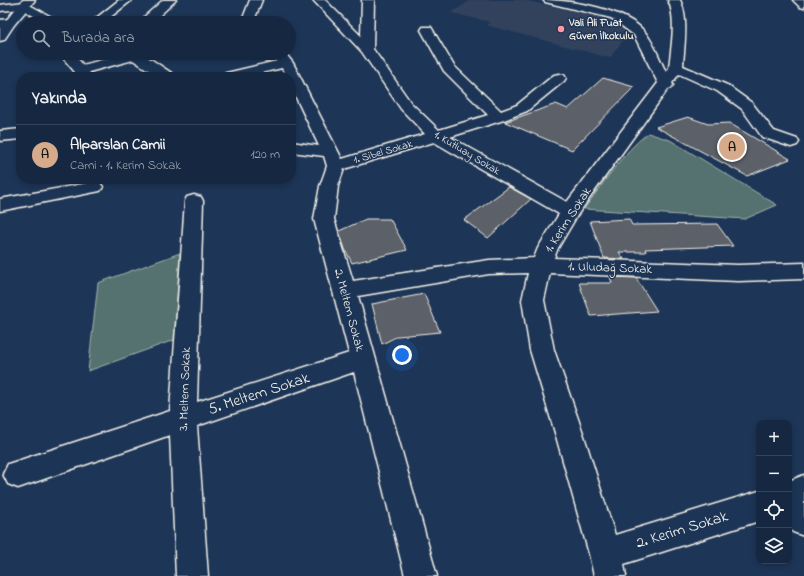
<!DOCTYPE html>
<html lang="tr">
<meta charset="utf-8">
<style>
:root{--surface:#162841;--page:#23344c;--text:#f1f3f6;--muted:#9ea6b1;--line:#35445a;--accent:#d6ab8b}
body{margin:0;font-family:"Indie Flower",sans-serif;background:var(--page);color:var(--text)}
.controls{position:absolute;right:12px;bottom:12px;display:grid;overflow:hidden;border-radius:8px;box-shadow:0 2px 6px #0003}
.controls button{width:36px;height:36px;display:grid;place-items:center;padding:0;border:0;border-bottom:1px solid var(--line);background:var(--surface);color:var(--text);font:20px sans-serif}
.you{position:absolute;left:402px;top:355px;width:14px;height:14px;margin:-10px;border:3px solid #fff;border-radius:50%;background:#1a73e8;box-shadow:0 0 0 6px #1a73e833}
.badge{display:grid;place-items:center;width:26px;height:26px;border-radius:50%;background:var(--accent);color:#111;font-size:13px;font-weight:700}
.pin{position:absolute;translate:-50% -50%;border:2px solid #fff;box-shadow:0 1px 4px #0006}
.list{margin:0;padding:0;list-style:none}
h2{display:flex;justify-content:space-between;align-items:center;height:52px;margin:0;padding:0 16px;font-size:17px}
h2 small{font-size:13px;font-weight:400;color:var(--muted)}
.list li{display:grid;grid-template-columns:26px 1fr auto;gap:12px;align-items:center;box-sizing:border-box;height:60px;padding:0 16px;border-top:1px solid var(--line)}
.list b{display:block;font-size:15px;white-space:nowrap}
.list p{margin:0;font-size:13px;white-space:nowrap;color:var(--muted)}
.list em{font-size:13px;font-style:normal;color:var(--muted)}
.icon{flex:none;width:22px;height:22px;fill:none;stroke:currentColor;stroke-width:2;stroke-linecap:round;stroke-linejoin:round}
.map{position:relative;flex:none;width:804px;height:576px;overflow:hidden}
.search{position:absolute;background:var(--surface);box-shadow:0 2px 6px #0003;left:16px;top:16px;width:280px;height:44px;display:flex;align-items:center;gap:10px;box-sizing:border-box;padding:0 14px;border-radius:22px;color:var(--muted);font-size:15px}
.panel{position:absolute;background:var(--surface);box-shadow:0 2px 6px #0003;left:16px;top:72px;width:280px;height:112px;border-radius:16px}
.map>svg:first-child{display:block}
</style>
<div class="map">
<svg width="804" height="576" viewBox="0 0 804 576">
<rect width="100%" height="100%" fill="#1d3557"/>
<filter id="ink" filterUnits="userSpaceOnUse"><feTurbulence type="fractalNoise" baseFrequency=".025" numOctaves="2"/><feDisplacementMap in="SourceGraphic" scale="8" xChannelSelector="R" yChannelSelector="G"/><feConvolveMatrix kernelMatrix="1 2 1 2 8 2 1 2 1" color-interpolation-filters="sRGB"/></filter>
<g filter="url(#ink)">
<path fill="#30425c" d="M 471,0 L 523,0 L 611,19 L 629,32 L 610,58 L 486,25 L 490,22 L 451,13 Z"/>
<path fill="#557270" stroke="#a4b2ac" d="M 648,133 L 670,140 L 777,205 L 745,219 L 584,209 C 604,183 622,153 648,133 Z
M 180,253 L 174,340 L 88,371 L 98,283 Z"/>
<path fill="#5c6067" stroke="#f4f1e8" d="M 603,78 L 634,87 L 572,150 L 505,122 L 556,104 L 568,109 Z
M 688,117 L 708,124 L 729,123 L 790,159 L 747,176 L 656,127 Z
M 509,187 L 531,199 L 488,238 L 464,220 Z
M 366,219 L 390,219 L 407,250 L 352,263 L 345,249 L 339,231 Z
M 629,219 L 632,225 L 717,224 L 733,246 L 645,249 L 646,252 L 619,252 L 624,259 L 604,258 L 590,221 Z
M 610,277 L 636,278 L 657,311 L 591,316 L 579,283 L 612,283 Z
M 424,294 L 440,332 L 398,336 L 382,344 L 372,304 Z"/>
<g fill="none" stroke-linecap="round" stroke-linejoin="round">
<defs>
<path id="minor" d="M 119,0 L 132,0 L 103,23 L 90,23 Z
M 163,0 L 176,0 L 155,20 L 154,23 L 142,23 L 145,16 Z
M 250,0 L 262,0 L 255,18 L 259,23 L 247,23 L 243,18 Z
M 313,0 L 325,0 L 361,36 L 362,0 L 374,0 L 373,49 L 411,103 L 439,130 L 488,115 L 444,71 L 421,30 L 423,27 L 431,27 L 454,66 L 501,111 L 517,105 L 554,75 L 559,74 L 564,75 L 566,78 L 564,81 L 527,111 L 504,120 L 450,137 L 567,202 L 658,83 L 634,35 L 611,18 L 545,2 L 543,0 C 571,0 625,9 644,31 C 653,41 660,60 666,72 L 669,68 C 671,48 677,18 668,0 L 680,0 C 689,18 684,47 683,66 L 727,85 L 752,103 L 774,131 L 797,139 L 799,142 L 797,145 L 791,147 L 762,137 L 742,109 L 717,91 L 679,74 L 672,83 L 673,85 L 671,88 L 668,89 L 578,214 L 558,248 L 554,258 L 738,265 L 804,263 L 804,279 L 738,281 L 550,273 L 544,300 L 554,350 L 584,436 L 615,535 L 759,491 L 759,521 L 624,564 L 626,576 L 594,576 L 589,554 L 556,436 L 530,350 L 522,300 L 528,273 L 489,274 L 358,296 L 437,576 L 405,576 L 354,372 L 197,426 L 208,576 L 176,576 L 170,435 L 18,488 L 8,484 L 3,474 L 8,464 L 170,411 L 185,201 L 187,197 L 194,195 L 201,197 L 203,201 L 197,402 L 349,353 L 314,219 L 320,186 L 327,166 L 324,156 L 291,152 L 291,142 L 319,146 L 291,87 L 291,77 L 286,77 L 282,68 L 244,77 L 220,77 L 222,74 L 277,61 L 271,53 L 285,53 L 293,63 L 342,159 L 425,134 L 401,109 L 362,52 ZM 434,142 L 559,214 L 538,248 L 534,258 L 489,260 L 353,281 L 334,219 L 338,186 L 344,169 Z
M 793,0 L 804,0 L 804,8 L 800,7 Z
M 24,2 L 57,20 L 59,23 L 45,23 L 22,9 L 0,11 L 0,5 Z
M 9,19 L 13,20 L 15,23 L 13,26 L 0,28 L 0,20 Z
M 59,53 L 73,53 L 83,65 L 127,53 L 144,53 L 143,54 L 173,74 L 175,77 L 159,77 L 133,60 L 89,72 L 94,77 L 79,77 Z
M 21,129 L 21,139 L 0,141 L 0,131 Z
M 94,182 L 100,183 L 103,187 L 100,191 L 0,211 L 0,199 Z
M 804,475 L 804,536 L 793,532 L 789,527 L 789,481 Z"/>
<path id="tertiary" d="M 23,0 L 35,0 L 14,25 L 4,40 L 0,41 L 0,28 Z"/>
</defs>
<use href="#minor" stroke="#f4f1e8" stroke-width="3"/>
<use href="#tertiary" stroke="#f4f1e8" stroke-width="3"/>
<use href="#minor" fill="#1d3557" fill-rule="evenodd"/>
<use href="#tertiary" fill="#1d3557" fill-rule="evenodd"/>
</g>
</g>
<circle fill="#ff9aa2" stroke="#1d3557" stroke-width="1.5" cx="561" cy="29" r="4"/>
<g text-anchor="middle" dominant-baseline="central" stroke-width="3" stroke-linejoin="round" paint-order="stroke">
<g font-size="11" font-weight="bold" fill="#f4f1e8" stroke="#1d3557" text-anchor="start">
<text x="569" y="23">Vali Ali Fuat<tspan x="569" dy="13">Güven İlkokulu</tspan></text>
</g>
<g font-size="11" fill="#f4f1e8" stroke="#1d3557">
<text transform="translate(383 152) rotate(-16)">1. Sibel Sokak</text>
<text transform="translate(467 153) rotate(31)">1. Kutluay Sokak</text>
</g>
<g font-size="13" fill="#f4f1e8" stroke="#1d3557">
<text transform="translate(568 220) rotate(-57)">1. Kerim Sokak</text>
<text transform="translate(610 268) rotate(2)">1. Uludağ Sokak</text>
<text transform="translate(349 310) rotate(75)">2. Meltem Sokak</text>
<text transform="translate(185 389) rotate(-88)">3. Meltem Sokak</text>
</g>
<g font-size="16" fill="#f4f1e8" stroke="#1d3557">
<text transform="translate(259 394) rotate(-18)">5. Meltem Sokak</text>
<text transform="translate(682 530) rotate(-17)">2. Kerim Sokak</text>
</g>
</g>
</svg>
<div class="controls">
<button>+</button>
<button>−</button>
<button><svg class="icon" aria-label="locate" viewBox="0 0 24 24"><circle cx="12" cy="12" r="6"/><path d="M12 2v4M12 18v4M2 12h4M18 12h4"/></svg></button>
<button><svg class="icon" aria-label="layers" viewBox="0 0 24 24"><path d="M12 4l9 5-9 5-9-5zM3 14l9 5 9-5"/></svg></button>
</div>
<div class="you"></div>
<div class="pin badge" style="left:732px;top:147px">A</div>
<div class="search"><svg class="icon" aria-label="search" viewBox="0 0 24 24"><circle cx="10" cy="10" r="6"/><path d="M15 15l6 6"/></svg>Burada ara</div>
<section class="panel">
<h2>Yakında<small></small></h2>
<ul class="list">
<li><span class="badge">A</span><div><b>Alparslan Camii</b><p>Cami · 1. Kerim Sokak</p></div><em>120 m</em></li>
</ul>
</section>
</div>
